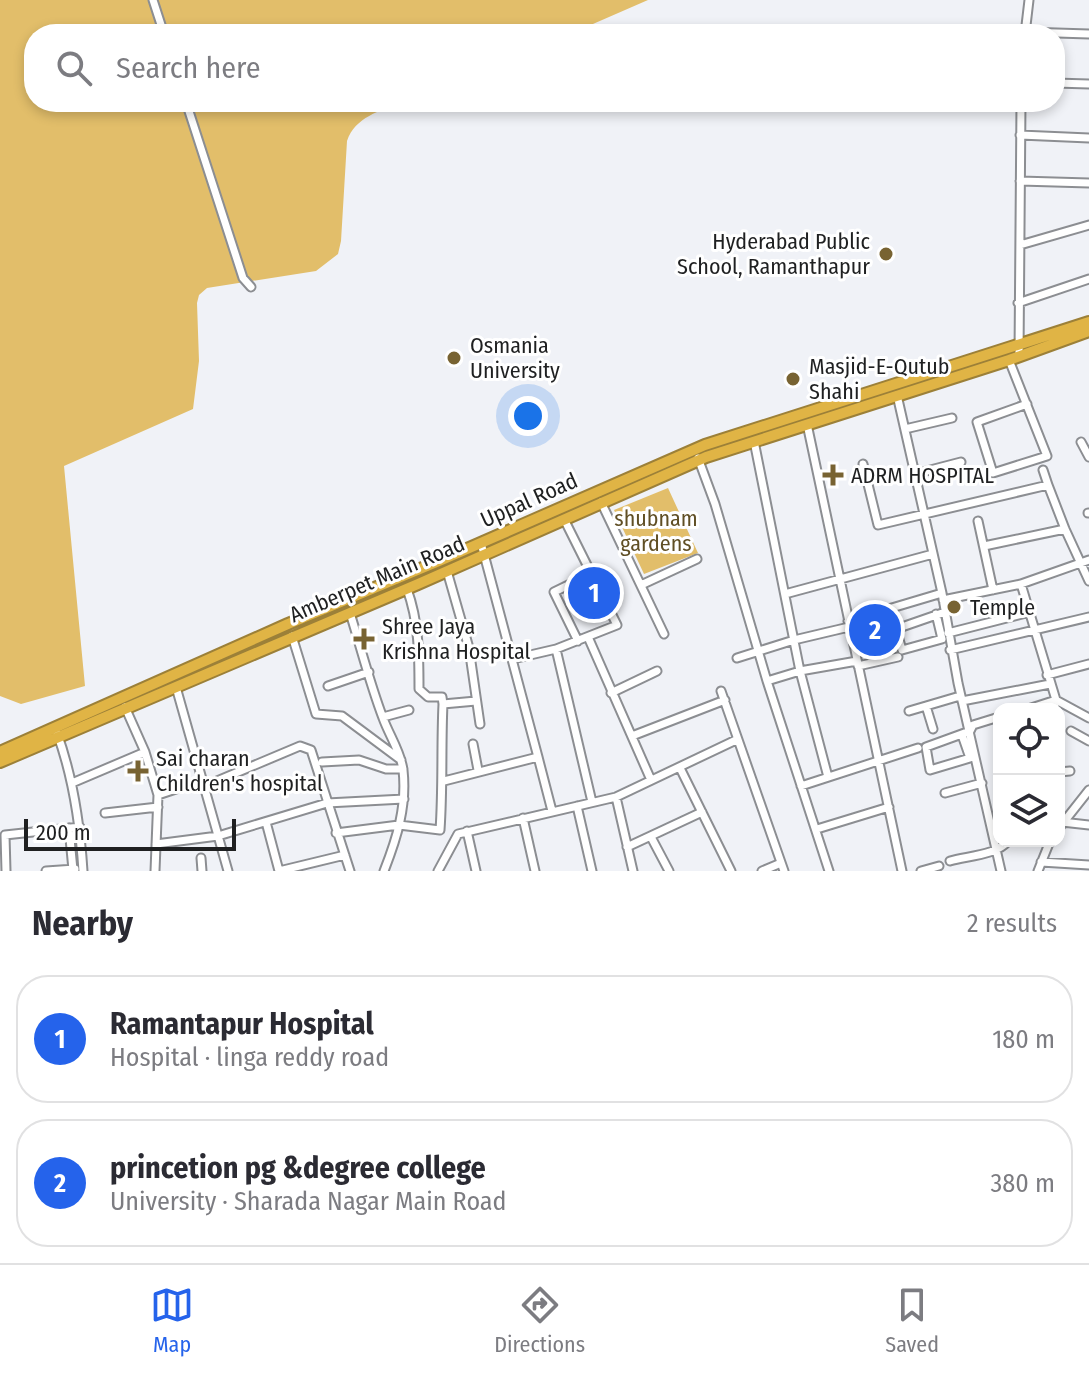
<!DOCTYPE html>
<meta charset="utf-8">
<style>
:root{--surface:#fff;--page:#f7f7f7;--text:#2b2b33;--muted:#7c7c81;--line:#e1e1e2;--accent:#2563eb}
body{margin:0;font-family:"Fira Sans Condensed",sans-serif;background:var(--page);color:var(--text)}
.controls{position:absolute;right:24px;bottom:24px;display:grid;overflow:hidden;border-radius:16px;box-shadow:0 4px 12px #0003}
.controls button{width:72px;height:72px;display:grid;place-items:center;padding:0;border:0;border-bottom:2px solid var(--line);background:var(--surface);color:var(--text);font:40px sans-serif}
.scale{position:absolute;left:24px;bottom:20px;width:212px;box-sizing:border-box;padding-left:8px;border:4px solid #1f2021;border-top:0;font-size:22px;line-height:28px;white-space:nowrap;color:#1f2021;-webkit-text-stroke:6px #fff;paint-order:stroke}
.you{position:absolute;left:528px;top:416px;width:28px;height:28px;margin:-20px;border:6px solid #fff;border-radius:50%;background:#1a73e8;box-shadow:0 0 0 12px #1a73e833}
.badge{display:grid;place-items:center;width:52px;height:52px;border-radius:50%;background:var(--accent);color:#fff;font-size:26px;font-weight:700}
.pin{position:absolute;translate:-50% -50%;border:4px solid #fff;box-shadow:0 2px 8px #0006}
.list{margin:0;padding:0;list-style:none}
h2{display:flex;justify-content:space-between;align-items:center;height:104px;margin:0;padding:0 32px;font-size:34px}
h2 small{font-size:26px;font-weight:400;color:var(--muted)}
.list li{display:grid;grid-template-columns:52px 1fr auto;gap:24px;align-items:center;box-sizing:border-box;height:128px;margin:0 16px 16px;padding:0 16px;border:2px solid var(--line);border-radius:32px}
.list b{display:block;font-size:30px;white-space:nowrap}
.list p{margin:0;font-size:26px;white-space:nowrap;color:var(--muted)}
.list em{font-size:26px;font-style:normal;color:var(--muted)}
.icon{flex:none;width:44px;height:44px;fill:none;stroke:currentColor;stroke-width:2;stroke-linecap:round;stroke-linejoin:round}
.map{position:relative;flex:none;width:1089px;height:871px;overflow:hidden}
.search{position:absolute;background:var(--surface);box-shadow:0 4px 12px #0003;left:24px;right:24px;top:24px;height:88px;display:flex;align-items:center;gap:20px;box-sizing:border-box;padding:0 28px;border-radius:32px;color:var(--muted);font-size:30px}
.sheet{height:392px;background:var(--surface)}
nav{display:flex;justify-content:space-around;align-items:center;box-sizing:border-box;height:112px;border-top:2px solid var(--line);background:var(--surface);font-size:22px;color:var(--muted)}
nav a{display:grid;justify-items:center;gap:4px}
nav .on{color:var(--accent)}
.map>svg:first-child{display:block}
</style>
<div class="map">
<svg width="1089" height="871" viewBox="0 0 1089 871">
<rect width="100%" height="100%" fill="#f0f2f7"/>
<path fill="#e2be6a" d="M 0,0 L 648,0 L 570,34 L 34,34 L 34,102 L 402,102 C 380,111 355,117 347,141 L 341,241 L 338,254 L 316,271 L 207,288 L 199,295 L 197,303 L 199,361 L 193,409 L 64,466 L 85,686 L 21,704 L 0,696 Z
M 668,488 L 698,553 L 644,574 L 614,510 Z"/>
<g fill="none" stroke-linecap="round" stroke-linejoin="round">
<defs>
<path id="minor" d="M 153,0 L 164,34
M 1025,32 L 1089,34
M 1025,34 L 1029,0
M 1055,83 L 1089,84
M 186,102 L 243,278 L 251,287
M 1020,135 L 1089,138
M 1020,181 L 1089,183
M 1020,245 L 1089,225
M 1018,303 L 1089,279
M 1019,356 L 1021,102
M 1009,360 L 1047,456 L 993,473 L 977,422 L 1027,404
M 897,395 L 942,593 L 958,683 L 1001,871
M 807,424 L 902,871
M 905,429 L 952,418
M 754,441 L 800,671 L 828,777
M 1081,442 L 1089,457
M 698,458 L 715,504 L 767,681 L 829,871
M 863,464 L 878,525 L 1048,485 L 1065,529 L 1089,581
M 1043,470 L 1048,485
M 915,474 L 961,462
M 601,502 L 664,634
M 1088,513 L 1089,513
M 978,521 L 993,590
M 984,546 L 1065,529
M 447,571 L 469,648 L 480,724
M 1021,584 L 1056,700 L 1028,709
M 641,585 L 697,559
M 407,589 C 419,622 419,654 419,689 L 428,697 L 442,697 L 443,704
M 785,594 L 933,554
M 943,600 L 1021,584 L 1089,560
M 350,613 C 361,648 370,684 383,718 C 389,735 401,752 403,770 C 407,806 397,838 384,871
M 936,614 L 942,639 L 902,650 L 896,629 L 945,612
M 848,621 L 942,593
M 948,633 L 1030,612
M 292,636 L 316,714 L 342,716 L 401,760
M 588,637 L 651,780
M 578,641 L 554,592 L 591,574
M 556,649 L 592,802
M 950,650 L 1089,617
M 737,658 L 794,640 L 849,627
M 513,659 L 556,649 L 617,625 L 564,519
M 858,666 L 898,657
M 1047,675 L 1089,664
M 767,681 L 800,671 L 857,661
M 328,686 L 369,672
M 176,687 L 228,871
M 721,691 L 784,871
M 611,693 L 657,671
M 962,701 L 1050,684
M 926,706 L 933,729
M 125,707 L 145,752 L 158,795 L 155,871
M 1054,709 L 1056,700 L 1089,718
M 909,711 L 960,696
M 383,717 L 409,710
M 1071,731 L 1089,741
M 57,733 C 73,777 80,824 83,871
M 962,735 L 970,758 L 930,770 L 926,747 L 970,731 L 973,725 L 999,717
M 632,736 L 725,700
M 473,744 L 478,770
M 538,757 L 552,811
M 322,762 L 359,760 L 386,769 L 403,769
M 680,768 L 731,871
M 1059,772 L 1070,771
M 444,781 L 538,757 L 481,543
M 72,783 L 145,752
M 205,786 L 300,746 L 311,750 L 350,871
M 801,786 L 918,748
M 945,793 L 982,783
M 158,795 L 203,780
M 616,797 L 633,871
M 577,806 L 592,871
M 105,813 L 158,807
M 523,818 L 535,871
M 266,822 L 279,871
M 1062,822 L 1089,825
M 69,828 L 73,870
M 1059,828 L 1089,790
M 817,829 L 889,807
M 467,831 L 476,871
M 336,833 L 399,825 L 440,830 C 443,788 441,746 443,704 L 476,701
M 651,837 L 669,871
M 156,844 L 218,836 L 327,803 L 404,799
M 627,847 L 702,812
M 201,858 L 202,871
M 950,861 C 967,856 997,855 1008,841
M 1041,862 L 1089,865
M 6,871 L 5,835 L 80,827
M 46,871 L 75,869
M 279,871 L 345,855
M 438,871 L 458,834 L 616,797 L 736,740
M 762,871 L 781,863
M 921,871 L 939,866
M 1038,871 L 1050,841"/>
<path id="highway" d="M 0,752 L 288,624 L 444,559 L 705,445 L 1089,322
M 0,762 L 418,584 L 706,457 L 1009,360 L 1089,331"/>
</defs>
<use href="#minor" stroke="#8c8e92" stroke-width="11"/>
<use href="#highway" stroke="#9c8038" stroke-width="14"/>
<use href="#minor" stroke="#fff" stroke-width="7"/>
<use href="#highway" stroke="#e0b445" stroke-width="10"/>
</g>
<g fill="#786332" stroke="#fff" stroke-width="3">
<circle cx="886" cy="254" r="8"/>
<circle cx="454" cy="358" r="8"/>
<circle cx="793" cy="379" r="8"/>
<path d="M829 463h8v8h8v8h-8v8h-8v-8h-8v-8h8z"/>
<circle cx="954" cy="607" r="8"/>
<path d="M360 627h8v8h8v8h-8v8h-8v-8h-8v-8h8z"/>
<path d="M134 759h8v8h8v8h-8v8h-8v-8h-8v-8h8z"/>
</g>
<g text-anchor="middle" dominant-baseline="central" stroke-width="6" stroke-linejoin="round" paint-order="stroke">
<g font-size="22" fill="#1f2021" stroke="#fff" text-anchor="start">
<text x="870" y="241" text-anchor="end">Hyderabad Public<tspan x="870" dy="25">School, Ramanthapur</tspan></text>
<text x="470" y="345">Osmania<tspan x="470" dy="25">University</tspan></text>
<text x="809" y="366">Masjid-E-Qutub<tspan x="809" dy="25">Shahi</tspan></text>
<text x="851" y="475">ADRM HOSPITAL</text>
<text x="970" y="607">Temple</text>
<text x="382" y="626">Shree Jaya<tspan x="382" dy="25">Krishna Hospital</tspan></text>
<text x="156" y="758">Sai charan<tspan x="156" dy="25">Children's hospital</tspan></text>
</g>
<g font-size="22" fill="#1f2021" stroke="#fff">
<text transform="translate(529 500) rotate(-24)">Uppal Road</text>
<text transform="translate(377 579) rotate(-23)">Amberpet Main Road</text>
</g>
<g font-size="22" fill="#604f25" stroke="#fff">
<text x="656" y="518">shubnam<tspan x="656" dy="25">gardens</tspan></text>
</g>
</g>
</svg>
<div class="controls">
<button><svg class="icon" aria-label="locate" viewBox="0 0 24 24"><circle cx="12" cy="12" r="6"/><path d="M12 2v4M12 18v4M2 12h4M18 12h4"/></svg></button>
<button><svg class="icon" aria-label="layers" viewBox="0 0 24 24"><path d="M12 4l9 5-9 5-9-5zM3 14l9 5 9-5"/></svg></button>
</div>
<div class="scale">200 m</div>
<div class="you"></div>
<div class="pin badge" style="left:594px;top:593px">1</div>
<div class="pin badge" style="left:875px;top:630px">2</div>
<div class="search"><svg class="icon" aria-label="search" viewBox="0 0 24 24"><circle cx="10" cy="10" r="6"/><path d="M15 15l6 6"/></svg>Search here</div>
</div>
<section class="sheet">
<h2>Nearby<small>2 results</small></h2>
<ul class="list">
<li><span class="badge">1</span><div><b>Ramantapur Hospital</b><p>Hospital · linga reddy road</p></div><em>180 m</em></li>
<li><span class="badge">2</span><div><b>princetion pg &amp;degree college</b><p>University · Sharada Nagar Main Road</p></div><em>380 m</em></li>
</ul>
</section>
<nav>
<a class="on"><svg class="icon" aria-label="map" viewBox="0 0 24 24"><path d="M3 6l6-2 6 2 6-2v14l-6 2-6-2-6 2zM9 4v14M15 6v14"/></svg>Map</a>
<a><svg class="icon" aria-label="directions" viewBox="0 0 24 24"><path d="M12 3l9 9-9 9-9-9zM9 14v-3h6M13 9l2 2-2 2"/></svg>Directions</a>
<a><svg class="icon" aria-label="saved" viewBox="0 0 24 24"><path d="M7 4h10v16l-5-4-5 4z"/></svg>Saved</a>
</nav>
